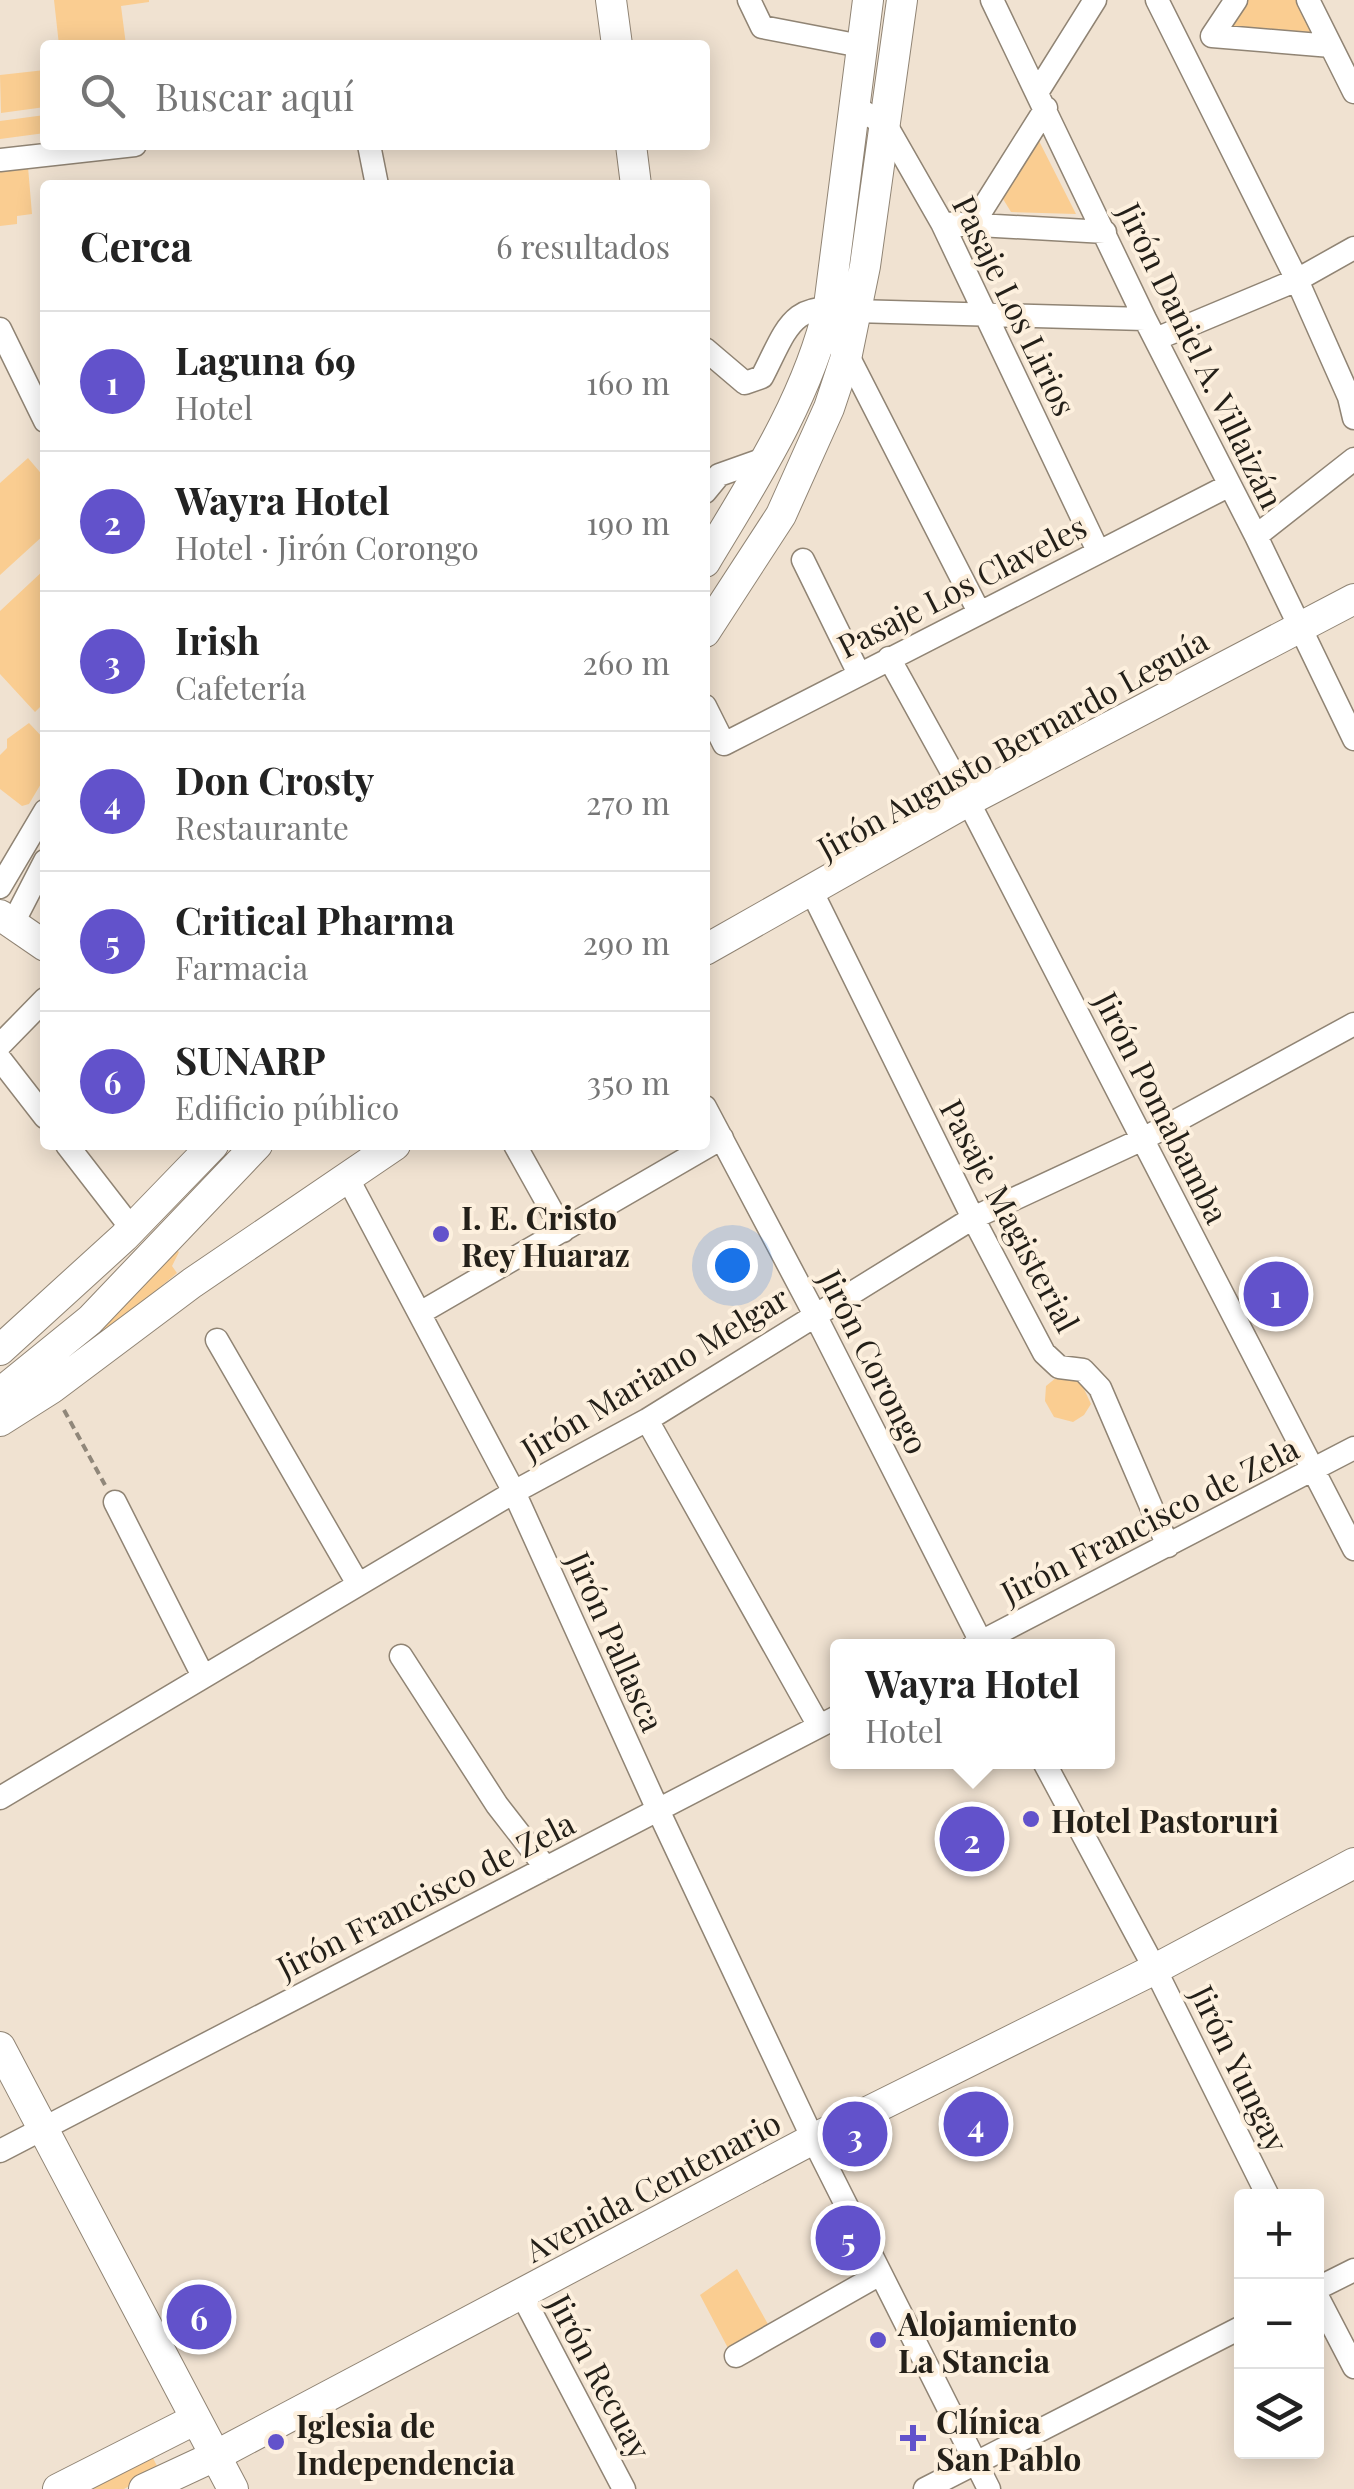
<!DOCTYPE html>
<html lang="es">
<meta charset="utf-8">
<style>
:root{--surface:#fff;--page:#f6f6f6;--text:#222;--muted:#767676;--line:#e0e0e0;--accent:#6252cb}
body{margin:0;font-family:"Playfair Display",serif;background:var(--page);color:var(--text)}
.controls{position:absolute;right:30px;bottom:30px;display:grid;overflow:hidden;border-radius:10px;box-shadow:0 5px 25px #0003}
.controls button{width:90px;height:90px;display:grid;place-items:center;padding:0;border:0;border-bottom:2px solid var(--line);background:var(--surface);color:var(--text);font:50px sans-serif}
.you{position:absolute;left:732px;top:1265px;width:35px;height:35px;margin:-25px;border:8px solid #fff;border-radius:50%;background:#1a73e8;box-shadow:0 0 0 15px #1a73e833}
.badge{display:grid;place-items:center;width:65px;height:65px;border-radius:50%;background:var(--accent);color:#fff;font-size:32px;font-weight:700}
.pin{position:absolute;translate:-50% -50%;border:5px solid #fff;box-shadow:0 2px 10px #0006}
.popup{position:absolute;left:830px;top:1639px;width:285px;height:130px;box-sizing:border-box;display:grid;place-content:center;border-radius:10px;background:var(--surface);filter:drop-shadow(0 2px 8px #0005);font-size:32px;white-space:nowrap;color:var(--muted)}
.popup b{font-size:38px;color:var(--text)}
.popup::after{content:'';position:absolute;left:50%;top:100%;margin-left:-20px;border:20px solid transparent;border-top-color:var(--surface)}
.list{margin:0;padding:0;list-style:none}
h2{display:flex;justify-content:space-between;align-items:center;height:130px;margin:0;padding:0 40px;font-size:42px}
h2 small{font-size:32px;font-weight:400;color:var(--muted)}
.list li{display:grid;grid-template-columns:65px 1fr auto;gap:30px;align-items:center;box-sizing:border-box;height:140px;padding:0 40px;border-top:2px solid var(--line)}
.list b{display:block;font-size:38px;white-space:nowrap}
.list p{margin:0;font-size:32px;white-space:nowrap;color:var(--muted)}
.list em{font-size:32px;font-style:normal;color:var(--muted)}
.icon{flex:none;width:55px;height:55px;fill:none;stroke:currentColor;stroke-width:2;stroke-linecap:round;stroke-linejoin:round}
.map{position:relative;flex:none;width:1354px;height:2489px;overflow:hidden}
.search{position:absolute;background:var(--surface);box-shadow:0 5px 25px #0003;left:40px;top:40px;width:670px;height:110px;display:flex;align-items:center;gap:25px;box-sizing:border-box;padding:0 35px;border-radius:10px;color:var(--muted);font-size:38px}
.panel{position:absolute;background:var(--surface);box-shadow:0 5px 25px #0003;left:40px;top:180px;width:670px;height:970px;border-radius:10px}
.map>svg:first-child{display:block}
</style>
<div class="map">
<svg width="1354" height="2489" viewBox="0 0 1354 2489">
<rect width="100%" height="100%" fill="#f0e2d1"/>
<path fill="#facd91" d="M 54,0 L 149,0 L 149,2 L 121,6 L 126,45 L 59,45 Z
M 1242,0 L 1299,0 L 1315,39 L 1221,32 Z
M 45,70 L 45,107 L 1,113 L 0,75 Z
M 45,115 L 45,133 L 0,139 L 0,121 Z
M 1038,139 L 1076,214 L 1011,212 L 1000,194 Z
M 28,167 L 32,214 L 17,216 L 17,224 L 0,226 L 0,170 Z
M 28,458 L 45,478 L 45,534 L 0,575 L 0,483 Z
M 45,569 L 45,702 L 35,712 L 0,674 L 0,611 Z
M 29,723 L 45,740 L 45,777 L 29,804 L 22,806 L 0,789 L 0,755 L 7,748 L 7,739 Z
M 169,1244 L 179,1252 L 172,1266 L 177,1273 L 109,1330 L 54,1368 Z
M 1078,1376 L 1091,1404 L 1084,1415 L 1073,1422 L 1054,1417 L 1045,1401 L 1046,1386 L 1057,1377 Z
M 737,2269 L 769,2326 L 729,2350 L 700,2295 Z
M 152,2456 L 159,2470 L 124,2489 L 91,2489 Z"/>
<g fill="none" stroke-linecap="round" stroke-linejoin="round">
<defs>
<path id="minor" d="M 749,0 L 762,27 L 861,46
M 992,0 L 1145,319 L 1256,536 L 1354,739
M 1157,0 L 1297,280 L 1349,397 L 1354,418
M 1236,0 L 1212,36 L 1331,46
M 1308,0 L 1354,92
M 1038,91 L 1095,0
M 852,105 L 886,125 L 942,223 L 1098,551
M 369,145 L 377,185
M 0,160 L 135,145
M 942,223 L 1105,232
M 973,224 L 1046,108
M 0,329 L 45,421
M 1156,339 L 1297,280 L 1354,248
M 705,349 L 745,383 L 762,377 C 787,329 791,298 854,311 L 1145,319
M 841,350 L 847,354 L 979,612
M 705,492 L 719,475 L 764,459
M 1256,536 L 1354,459
M 803,560 L 859,674
M 889,658 L 968,801 L 1354,1549
M 705,706 L 724,744 L 1228,486
M 0,887 L 45,811
M 812,892 L 973,1218 L 1044,1353 L 1059,1367 L 1083,1370 L 1100,1388 L 1168,1546
M 13,923 L 45,861
M 0,1045 L 45,999
M 0,1059 L 45,1117
M 705,1107 L 815,1315 L 983,1646
M 67,1145 L 132,1229
M 515,1145 L 563,1231
M 347,1177 L 514,1492 L 658,1810 L 813,2139 L 989,2489
M 420,1313 L 722,1138
M 217,1340 L 358,1584
M 647,1420 L 819,1726
M 115,1502 L 203,1676
M 973,1646 L 1354,1448
M 401,1656 L 497,1805 L 546,1868
M 1044,1762 L 1155,1969 L 1268,2196
M 0,1798 L 514,1492 L 647,1420 L 973,1218 L 1143,1139 L 1354,1024
M 0,2151 L 837,1717
M 1316,2289 L 1354,2270
M 521,2293 L 624,2489
M 1316,2294 L 1354,2367
M 736,2356 L 880,2274
M 925,2489 L 1242,2327"/>
<path id="major" d="M 611,0 L 617,45
M 631,145 L 636,185
M 705,562 C 753,482 808,398 829,306 L 868,0
M 705,632 L 781,515 L 829,408 L 847,354 L 865,266 L 902,0
M 0,915 L 45,946
M 705,950 L 968,801 L 1354,599
M 0,1350 L 124,1237 L 213,1145
M 0,1393 L 90,1320 L 257,1145
M 0,1421 L 52,1388 L 192,1283 L 395,1145
M 0,2047 L 233,2489
M 58,2489 L 196,2419
M 144,2489 L 215,2456 L 813,2139 L 1155,1969 L 1354,1863"/>
</defs>
<use href="#minor" stroke="#908474" stroke-width="25"/>
<use href="#major" stroke="#908474" stroke-width="32"/>
<path stroke="#90877a" stroke-width="4" stroke-dasharray="8 5" stroke-linecap="butt" d="M 64,1410 L 105,1485"/>
<use href="#minor" stroke="#fff" stroke-width="22"/>
<use href="#major" stroke="#fff" stroke-width="30"/>
</g>
<g fill="#6252cb" stroke="#fdf0de" stroke-width="4">
<circle cx="441" cy="1234" r="10"/>
<circle cx="1031" cy="1819" r="10"/>
<circle cx="878" cy="2340" r="10"/>
<path d="M908 2423h10v10h10v10h-10v10h-10v-10h-10v-10h10z"/>
<circle cx="276" cy="2442" r="10"/>
</g>
<g text-anchor="middle" dominant-baseline="central" stroke-width="8" stroke-linejoin="round" paint-order="stroke">
<g font-size="32" fill="#242019" stroke="#fdf0de">
<text transform="translate(1016 305) rotate(64)">Pasaje Los Lirios</text>
<text transform="translate(1202 355) rotate(64)">Jirón Daniel A. Villaizán</text>
<text transform="translate(961 585) rotate(-27)">Pasaje Los Claveles</text>
<text transform="translate(1012 743) rotate(-29)">Jirón Augusto Bernardo Leguía</text>
<text transform="translate(1163 1107) rotate(63)">Jirón Pomabamba</text>
<text transform="translate(1011 1215) rotate(62)">Pasaje Magisterial</text>
<text transform="translate(875 1361) rotate(63)">Jirón Corongo</text>
<text transform="translate(654 1372) rotate(-31)">Jirón Mariano Melgar</text>
<text transform="translate(1149 1519) rotate(-27)">Jirón Francisco de Zela</text>
<text transform="translate(617 1641) rotate(66)">Jirón Pallasca</text>
<text transform="translate(425 1894) rotate(-27)">Jirón Francisco de Zela</text>
<text transform="translate(1241 2068) rotate(64)">Jirón Yungay</text>
<text transform="translate(652 2185) rotate(-28)">Avenida Centenario</text>
<text transform="translate(601 2376) rotate(62)">Jirón Recuay</text>
</g>
<g font-size="32" font-weight="bold" fill="#242019" stroke="#fdf0de" text-anchor="start">
<text x="461" y="1216">I. E. Cristo<tspan x="461" dy="37">Rey Huaraz</tspan></text>
<text x="1051" y="1819">Hotel Pastoruri</text>
<text x="898" y="2322">Alojamiento<tspan x="898" dy="37">La Stancia</tspan></text>
<text x="936" y="2420">Clínica<tspan x="936" dy="37">San Pablo</tspan></text>
<text x="296" y="2424">Iglesia de<tspan x="296" dy="37">Independencia</tspan></text>
</g>
</g>
</svg>
<div class="controls">
<button>+</button>
<button>−</button>
<button><svg class="icon" aria-label="layers" viewBox="0 0 24 24"><path d="M12 4l9 5-9 5-9-5zM3 14l9 5 9-5"/></svg></button>
</div>
<div class="you"></div>
<div class="pin badge" style="left:1276px;top:1294px">1</div>
<div class="pin badge" style="left:972px;top:1839px">2</div>
<div class="popup"><b>Wayra Hotel</b>Hotel</div>
<div class="pin badge" style="left:855px;top:2134px">3</div>
<div class="pin badge" style="left:976px;top:2124px">4</div>
<div class="pin badge" style="left:848px;top:2238px">5</div>
<div class="pin badge" style="left:199px;top:2317px">6</div>
<div class="search"><svg class="icon" aria-label="search" viewBox="0 0 24 24"><circle cx="10" cy="10" r="6"/><path d="M15 15l6 6"/></svg>Buscar aquí</div>
<section class="panel">
<h2>Cerca<small>6 resultados</small></h2>
<ul class="list">
<li><span class="badge">1</span><div><b>Laguna 69</b><p>Hotel</p></div><em>160 m</em></li>
<li><span class="badge">2</span><div><b>Wayra Hotel</b><p>Hotel · Jirón Corongo</p></div><em>190 m</em></li>
<li><span class="badge">3</span><div><b>Irish</b><p>Cafetería</p></div><em>260 m</em></li>
<li><span class="badge">4</span><div><b>Don Crosty</b><p>Restaurante</p></div><em>270 m</em></li>
<li><span class="badge">5</span><div><b>Critical Pharma</b><p>Farmacia</p></div><em>290 m</em></li>
<li><span class="badge">6</span><div><b>SUNARP</b><p>Edificio público</p></div><em>350 m</em></li>
</ul>
</section>
</div>
